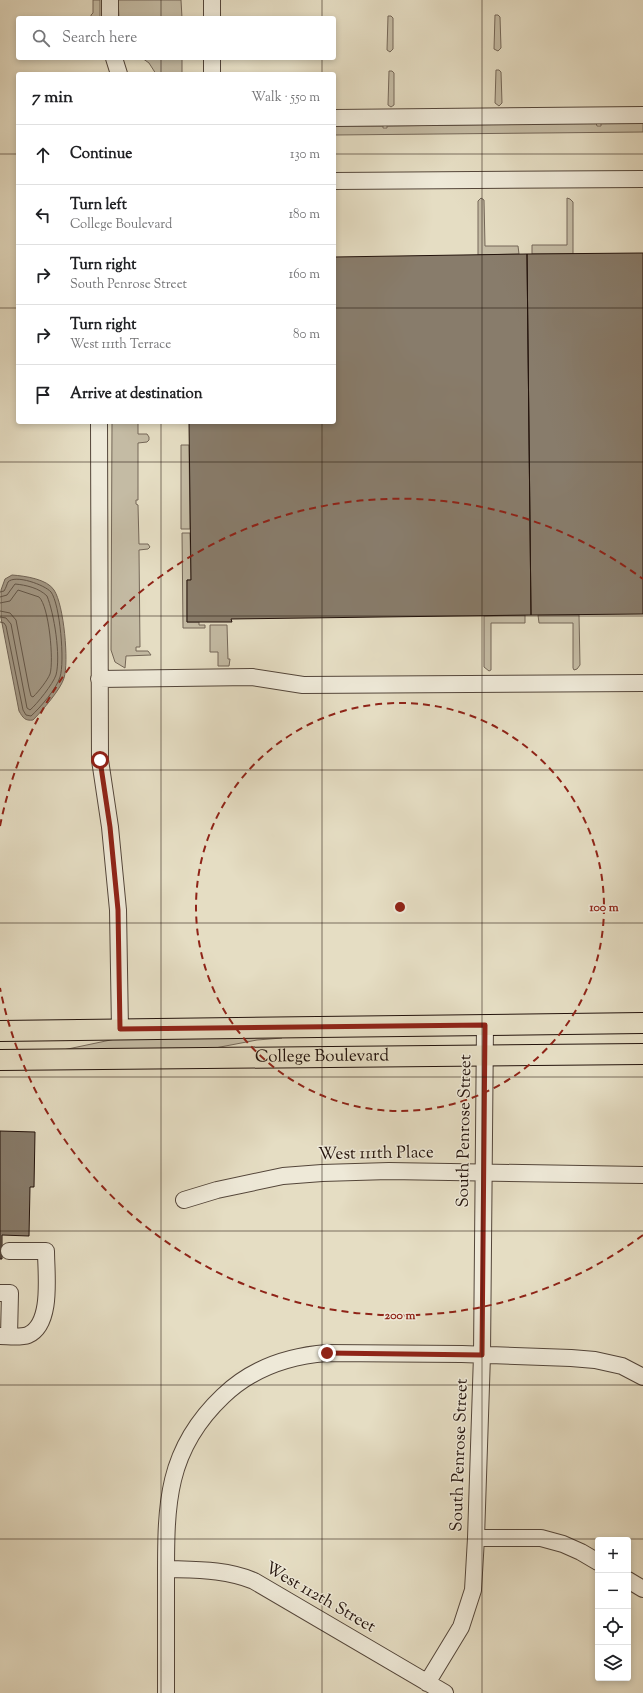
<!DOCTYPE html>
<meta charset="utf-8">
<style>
:root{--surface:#fff;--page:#f6f6f6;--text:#202124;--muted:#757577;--line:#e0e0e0}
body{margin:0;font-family:"Sorts Mill Goudy",serif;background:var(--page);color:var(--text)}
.controls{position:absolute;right:12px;bottom:12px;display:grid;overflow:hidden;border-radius:4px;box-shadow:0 2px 6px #0003}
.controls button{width:36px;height:36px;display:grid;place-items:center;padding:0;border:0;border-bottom:1px solid var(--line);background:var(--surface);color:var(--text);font:20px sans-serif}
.stop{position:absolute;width:12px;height:12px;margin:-9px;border:3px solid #8f2418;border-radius:50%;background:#fff}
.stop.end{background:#8f2418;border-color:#fff;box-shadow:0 1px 4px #0008}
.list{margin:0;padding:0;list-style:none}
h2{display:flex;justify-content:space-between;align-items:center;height:52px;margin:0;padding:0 16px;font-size:17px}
h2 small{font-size:13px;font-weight:400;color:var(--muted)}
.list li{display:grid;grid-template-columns:26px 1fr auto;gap:12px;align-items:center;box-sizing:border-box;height:60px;padding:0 16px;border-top:1px solid var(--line)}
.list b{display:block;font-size:15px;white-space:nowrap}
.list p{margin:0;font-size:13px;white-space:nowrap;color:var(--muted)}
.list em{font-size:13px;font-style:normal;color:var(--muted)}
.icon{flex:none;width:22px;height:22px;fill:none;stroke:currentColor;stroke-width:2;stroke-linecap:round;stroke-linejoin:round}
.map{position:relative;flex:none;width:643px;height:1693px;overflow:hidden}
.search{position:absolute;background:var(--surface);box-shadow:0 2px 6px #0003;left:16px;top:16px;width:320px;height:44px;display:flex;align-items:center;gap:10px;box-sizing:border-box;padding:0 14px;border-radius:4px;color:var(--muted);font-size:15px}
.panel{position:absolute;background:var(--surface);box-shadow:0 2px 6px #0003;left:16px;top:72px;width:320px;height:352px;border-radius:4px}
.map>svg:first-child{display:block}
</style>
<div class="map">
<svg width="643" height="1693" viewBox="0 0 643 1693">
<rect width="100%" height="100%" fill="#e5ddc3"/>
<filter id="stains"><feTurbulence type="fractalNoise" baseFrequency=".005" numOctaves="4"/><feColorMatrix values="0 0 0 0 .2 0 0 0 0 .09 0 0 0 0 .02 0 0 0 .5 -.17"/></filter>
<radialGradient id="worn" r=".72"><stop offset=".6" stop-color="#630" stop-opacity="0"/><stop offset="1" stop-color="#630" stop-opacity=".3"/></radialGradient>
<path fill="#c4bba4" stroke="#746758" d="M 93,0 L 100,0 L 100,18 L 91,18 L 91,15 L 93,13 Z
M 118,0 L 181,0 L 182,18 L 119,18 Z
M 495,15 L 498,15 L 500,17 L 501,48 L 498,51 L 494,49 Z
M 388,16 L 391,16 L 393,18 L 393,49 L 390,52 L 387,50 Z
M 142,58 L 182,58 L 182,74 L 156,74 L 149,63 Z
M 496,70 L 499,70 L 501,72 L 502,103 L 499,106 L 495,103 Z
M 389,71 L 392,71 L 394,73 L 394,105 L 391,107 L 388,105 Z
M 596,123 L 597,126 L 601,126 L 601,123 L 643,123 L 643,132 L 334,135 L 334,126 L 383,126 L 383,128 L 387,128 L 387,126 Z
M 481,198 L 484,200 L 485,246 L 518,246 L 519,254 L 478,255 L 478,201 Z
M 567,198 L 570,199 L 573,202 L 573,254 L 532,254 L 532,245 L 567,245 Z
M 112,422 L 138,422 L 138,434 L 147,434 L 149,437 L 149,440 L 147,442 L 138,443 L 138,500 L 136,500 L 136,504 L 138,505 L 139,544 L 148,544 L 150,547 L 148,549 L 139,550 L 140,647 L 136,647 L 136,651 L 148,651 L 151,655 L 126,656 L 125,668 L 115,662 L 111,650 Z
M 181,445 L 189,445 L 190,529 L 181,529 Z
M 182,533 L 190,533 L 191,580 L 187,580 L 187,622 L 199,622 L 199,625 L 205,625 L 205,628 L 183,628 Z
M 525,615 L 525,623 L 491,623 L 491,670 L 489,671 L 484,667 L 484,616 Z
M 538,615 L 579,615 L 580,665 L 577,669 L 574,670 L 573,668 L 573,623 L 539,623 Z
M 210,625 L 227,625 L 228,659 L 230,659 L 229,666 L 218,666 L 218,652 L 210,652 Z
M 282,1036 L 282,1038 L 257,1040 L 194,1052 L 63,1050 L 120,1038 Z"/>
<path fill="#a39885" stroke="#706355" d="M 12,575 C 25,576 47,579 54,590 C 64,605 69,662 64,678 C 61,689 42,711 33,720 C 25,721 23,718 19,711 L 1,618 L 1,590 L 5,579 Z"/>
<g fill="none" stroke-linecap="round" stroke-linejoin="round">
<path stroke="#635648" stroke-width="1" d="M 0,592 L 4,591 C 6,588 7,584 8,582 C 15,574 45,585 51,592 C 60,604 65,662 60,677 C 57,688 40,708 31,716 L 26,715 L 23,710 L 6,626 L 4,623 L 0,622
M 0,597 L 7,595 L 15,584 C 26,585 39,588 47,596 C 54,613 61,656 56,675 C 53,684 37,704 30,710 L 27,708 L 11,624 L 6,618 L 0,617
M 0,603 L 10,601 L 18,590 L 39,597 C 49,606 54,661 50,674 C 47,681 39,691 33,697 L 31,696 L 29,688 L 16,620 L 10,613 L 0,611"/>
</g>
<path fill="#887c6b" stroke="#23130c" d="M 643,253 L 643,614 L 531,615 L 527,254 Z
M 527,254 L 531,615 L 231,619 L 232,622 L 187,622 L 187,580 L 191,580 L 189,422 L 334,422 L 334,257 Z
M 0,1131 L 35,1132 L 34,1187 L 30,1187 L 29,1236 L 2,1235 L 2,1259 L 0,1259 Z"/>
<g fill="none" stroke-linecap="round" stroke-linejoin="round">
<defs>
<path id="minor" d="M 110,0 L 110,18
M 212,0 L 212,18
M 114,58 L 119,74
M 212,58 L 212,74
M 334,118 L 643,115
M 334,181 L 643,179
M 99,422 L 100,760 L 110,827 L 118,910 L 120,1029
M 99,679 L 252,677 L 303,685 L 643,683
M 184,1200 L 217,1190 L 283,1176 L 322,1173 L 389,1171 L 643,1175
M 0,1293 L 10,1293 L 9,1336
M 0,1336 C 8,1336 20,1338 28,1335 C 53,1324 46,1274 46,1251 L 9,1251
M 476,1538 L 541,1538 L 563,1544 L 581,1552 L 598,1562
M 166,1569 C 196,1570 226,1569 254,1581 L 445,1693
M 628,1580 L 643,1589
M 427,1683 L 461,1627 L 473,1590 L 476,1538 L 482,1355 L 485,1025
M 166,1693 C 166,1656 166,1618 166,1581 C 166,1506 165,1451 223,1396 C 251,1369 288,1356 327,1353 L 462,1354 L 571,1358 L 595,1360 L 622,1366 L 643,1377"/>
<g id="major">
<path d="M 0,1031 L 643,1023"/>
<path id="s1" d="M 0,1060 L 643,1054"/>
</g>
</defs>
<use href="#minor" stroke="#54463a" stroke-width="18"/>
<use href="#major" stroke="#23130c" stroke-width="22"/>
<use href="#minor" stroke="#eee9d8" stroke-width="16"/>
<use href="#major" stroke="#e5ddc3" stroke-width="20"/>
</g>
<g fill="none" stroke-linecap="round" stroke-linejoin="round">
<path stroke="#8f2418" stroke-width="5" d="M 100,760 L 110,827 L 118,910 L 120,1029 L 485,1025 L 482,1355 L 327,1353"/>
</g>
<path fill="none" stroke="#23130c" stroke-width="1" stroke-opacity="0.55" d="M 161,0 L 161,18M 322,0 L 322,18M 482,0 L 482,1693M 161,58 L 161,74M 322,58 L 322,74M 0,154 L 18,154M 334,154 L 643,154M 0,308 L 18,308M 334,308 L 643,308M 161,422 L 161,1693M 322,422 L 322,1693M 0,462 L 643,462M 0,616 L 643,616M 0,770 L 643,770M 0,923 L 643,923M 0,1077 L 643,1077M 0,1231 L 643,1231M 0,1385 L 643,1385M 0,1539 L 643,1539"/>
<g fill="none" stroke="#8f2418" stroke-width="2" stroke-dasharray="7 5">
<circle cx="400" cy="907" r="204"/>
<path d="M643 1235A408 408 0 0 1 0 988M0 826A408 408 0 0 1 643 579"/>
</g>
<g text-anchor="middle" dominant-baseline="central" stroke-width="3" stroke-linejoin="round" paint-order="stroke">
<g font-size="17" fill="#23130c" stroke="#eee9d8">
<text stroke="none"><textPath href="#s1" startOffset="322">College Boulevard</textPath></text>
<text transform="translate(465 1131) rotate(-89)">South Penrose Street</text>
<text transform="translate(376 1154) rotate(-1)">West 111th Place</text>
<text transform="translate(460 1455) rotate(-88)">South Penrose Street</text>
<text transform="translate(320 1598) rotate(30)">West 112th Street</text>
</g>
</g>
<circle cx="400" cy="907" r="6" fill="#8f2418" stroke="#eee9d8" stroke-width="2"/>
<g font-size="12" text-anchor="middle" font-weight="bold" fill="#8f2418" stroke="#eee9d8" stroke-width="3" stroke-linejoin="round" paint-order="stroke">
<text x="604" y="911">100 m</text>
<text x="400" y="1319">200 m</text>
</g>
<rect width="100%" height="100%" filter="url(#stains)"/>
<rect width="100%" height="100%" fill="url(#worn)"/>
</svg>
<div class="controls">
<button>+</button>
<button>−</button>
<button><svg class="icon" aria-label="locate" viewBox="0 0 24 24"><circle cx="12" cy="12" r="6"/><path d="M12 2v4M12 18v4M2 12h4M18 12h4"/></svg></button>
<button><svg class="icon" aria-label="layers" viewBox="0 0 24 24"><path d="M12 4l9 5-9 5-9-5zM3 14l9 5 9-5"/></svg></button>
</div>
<div class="stop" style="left:100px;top:760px"></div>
<div class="stop end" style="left:327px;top:1353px"></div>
<div class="search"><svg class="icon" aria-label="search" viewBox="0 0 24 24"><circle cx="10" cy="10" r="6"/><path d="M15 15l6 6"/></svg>Search here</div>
<section class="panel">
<h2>7 min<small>Walk · 550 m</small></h2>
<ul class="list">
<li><svg class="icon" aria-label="ahead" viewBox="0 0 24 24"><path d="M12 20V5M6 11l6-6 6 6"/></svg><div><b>Continue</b></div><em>130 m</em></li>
<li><svg class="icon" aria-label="left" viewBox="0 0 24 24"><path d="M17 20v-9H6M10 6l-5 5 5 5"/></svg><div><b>Turn left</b><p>College Boulevard</p></div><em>180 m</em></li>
<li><svg class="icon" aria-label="right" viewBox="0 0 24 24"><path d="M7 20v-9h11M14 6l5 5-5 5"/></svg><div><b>Turn right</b><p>South Penrose Street</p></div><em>160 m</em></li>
<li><svg class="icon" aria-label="right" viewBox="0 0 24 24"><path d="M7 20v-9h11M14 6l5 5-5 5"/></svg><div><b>Turn right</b><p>West 111th Terrace</p></div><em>80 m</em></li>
<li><svg class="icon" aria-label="arrive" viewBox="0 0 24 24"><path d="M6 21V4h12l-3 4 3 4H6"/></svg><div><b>Arrive at destination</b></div></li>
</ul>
</section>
</div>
